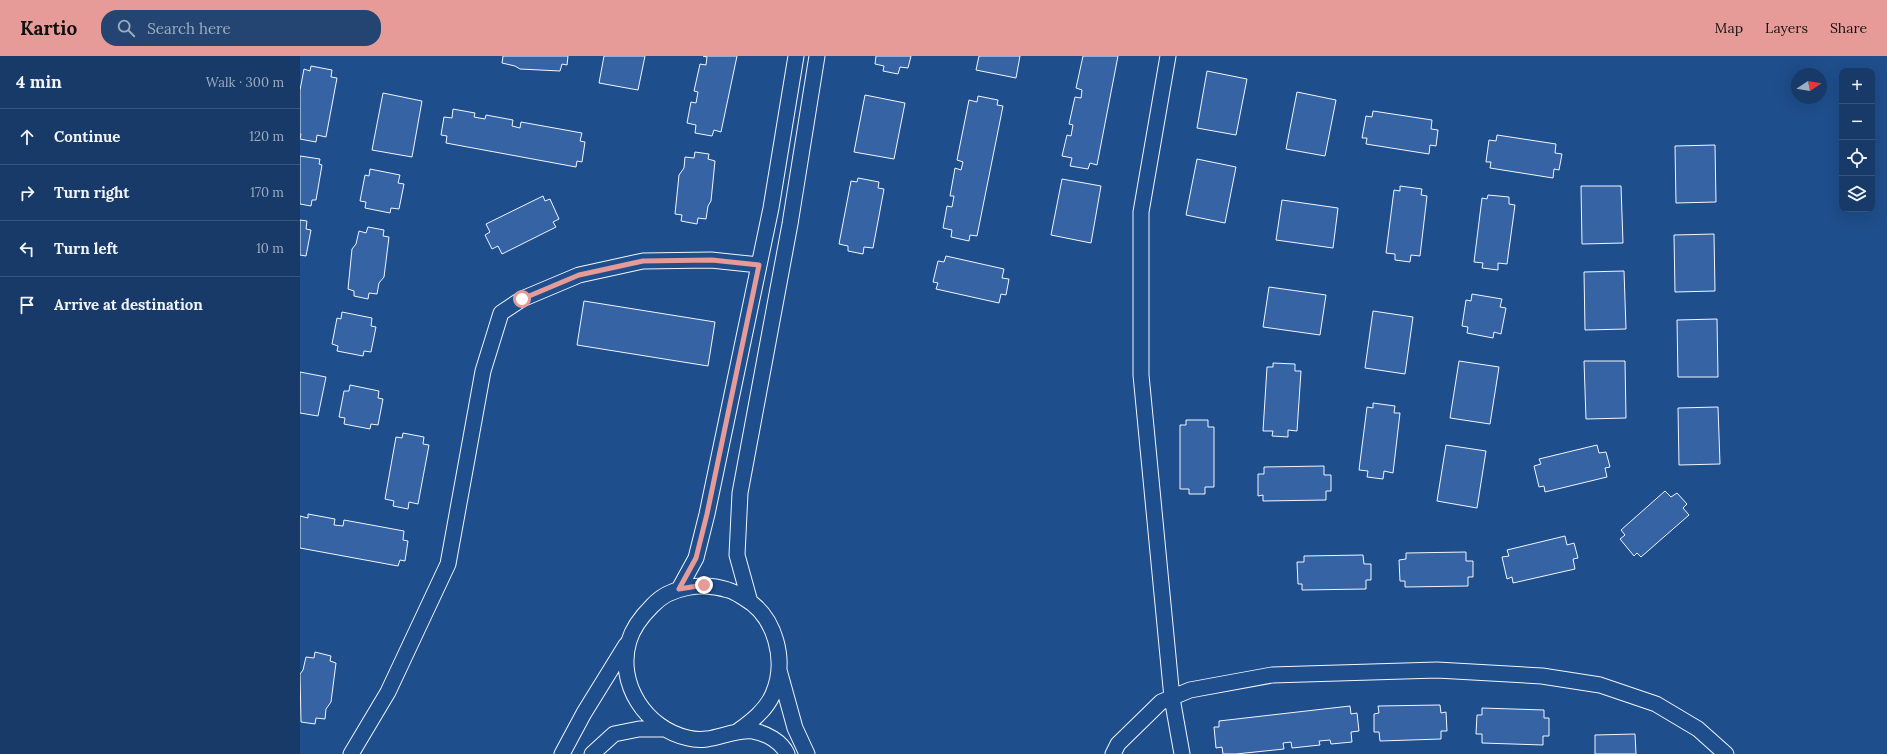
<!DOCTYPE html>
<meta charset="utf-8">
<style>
:root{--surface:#173a69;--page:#244571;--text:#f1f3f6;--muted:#9eadc0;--line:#36547d;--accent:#e69b98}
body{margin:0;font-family:Lora,serif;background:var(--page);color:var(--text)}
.controls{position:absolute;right:12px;top:12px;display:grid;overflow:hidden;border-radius:8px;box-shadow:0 4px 16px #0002}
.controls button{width:36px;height:36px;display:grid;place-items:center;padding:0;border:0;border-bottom:1px solid var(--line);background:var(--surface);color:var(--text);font:20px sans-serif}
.compass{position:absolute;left:1491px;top:12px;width:36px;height:36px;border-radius:50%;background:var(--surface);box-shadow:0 4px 16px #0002;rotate:78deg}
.stop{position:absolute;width:12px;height:12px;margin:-9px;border:3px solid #e69b98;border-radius:50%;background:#fff}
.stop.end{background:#e69b98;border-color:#fff;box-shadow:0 1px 4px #0008}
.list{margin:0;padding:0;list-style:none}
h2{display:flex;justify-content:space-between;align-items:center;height:52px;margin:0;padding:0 16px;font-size:17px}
h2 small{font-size:13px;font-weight:400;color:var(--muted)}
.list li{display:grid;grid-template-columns:26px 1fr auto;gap:12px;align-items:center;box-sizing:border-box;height:56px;padding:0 16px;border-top:1px solid var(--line)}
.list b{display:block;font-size:15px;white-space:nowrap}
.list em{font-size:13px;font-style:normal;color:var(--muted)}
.icon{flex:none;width:22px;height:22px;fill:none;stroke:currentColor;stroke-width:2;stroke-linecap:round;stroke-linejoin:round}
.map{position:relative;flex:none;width:1587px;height:698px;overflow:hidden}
header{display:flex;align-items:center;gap:24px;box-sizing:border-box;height:56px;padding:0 20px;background:var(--accent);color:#111}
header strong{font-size:19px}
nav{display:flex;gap:22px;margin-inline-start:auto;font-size:14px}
.search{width:280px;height:36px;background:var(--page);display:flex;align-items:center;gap:10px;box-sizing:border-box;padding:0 14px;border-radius:16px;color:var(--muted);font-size:15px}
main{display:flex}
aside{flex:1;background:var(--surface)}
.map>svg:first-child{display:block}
</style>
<header>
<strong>Kartio</strong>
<div class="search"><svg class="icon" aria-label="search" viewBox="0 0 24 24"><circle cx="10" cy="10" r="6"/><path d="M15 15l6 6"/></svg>Search here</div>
<nav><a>Map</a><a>Layers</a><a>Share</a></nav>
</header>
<main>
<aside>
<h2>4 min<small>Walk · 300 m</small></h2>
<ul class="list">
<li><svg class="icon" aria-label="ahead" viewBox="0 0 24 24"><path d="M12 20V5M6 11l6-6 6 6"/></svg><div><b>Continue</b></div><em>120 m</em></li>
<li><svg class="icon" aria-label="right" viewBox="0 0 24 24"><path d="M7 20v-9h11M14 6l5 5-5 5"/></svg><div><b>Turn right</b></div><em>170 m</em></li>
<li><svg class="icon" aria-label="left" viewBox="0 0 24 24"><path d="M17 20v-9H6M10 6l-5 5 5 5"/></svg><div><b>Turn left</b></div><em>10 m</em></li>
<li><svg class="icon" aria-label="arrive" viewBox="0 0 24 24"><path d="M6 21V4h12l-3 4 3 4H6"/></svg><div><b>Arrive at destination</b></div></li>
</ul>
</aside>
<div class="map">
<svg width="1587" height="698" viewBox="0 0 1587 698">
<rect width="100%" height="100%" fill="#1f4e8c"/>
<path fill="#3563a3" stroke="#f2f6ff" d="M 203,0 L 268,0 L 267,9 L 262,8 L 260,15 L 220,13 L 215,10 L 202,7 Z
M 304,0 L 345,0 L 338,34 L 299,27 Z
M 403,0 L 437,0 L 421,76 L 414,74 L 412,80 L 395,77 L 396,69 L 387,67 L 391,46 L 396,47 L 398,36 L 394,35 L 400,8 L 406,9 L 407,1 Z
M 576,0 L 611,0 L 608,12 L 600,11 L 598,18 L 583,15 L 584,10 L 575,8 Z
M 679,0 L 720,0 L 716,22 L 676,14 Z
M 783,0 L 818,0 L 797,109 L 790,107 L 788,113 L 770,110 L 772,102 L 762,100 L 767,79 L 771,80 L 773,69 L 769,68 L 775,41 L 781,42 L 782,34 L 776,32 Z
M 11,10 L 32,14 L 31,21 L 37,22 L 26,81 L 17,79 L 16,86 L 0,83 L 1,78 L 0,78 L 0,34 L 4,13 L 10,15 Z
M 907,15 L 947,23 L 936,79 L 897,72 Z
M 997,36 L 1036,44 L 1025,100 L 986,93 Z
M 83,37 L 122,45 L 112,101 L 72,94 Z
M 565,39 L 605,47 L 594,103 L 554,96 Z
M 678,40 L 698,44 L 697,49 L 703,50 L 677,180 L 670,179 L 669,185 L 651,181 L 652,174 L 643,172 L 647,150 L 652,151 L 654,140 L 650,140 L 655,112 L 661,114 L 663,106 L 657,104 L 669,44 L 677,46 Z
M 153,53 L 175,57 L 174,61 L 185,63 L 186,59 L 213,64 L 212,70 L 220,72 L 221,66 L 282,77 L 280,85 L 285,86 L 282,106 L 277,105 L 276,111 L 146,87 L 147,80 L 141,79 L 144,61 L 152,62 Z
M 1073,55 L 1132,64 L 1131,73 L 1138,74 L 1136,90 L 1130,89 L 1129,98 L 1066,88 L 1067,82 L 1062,82 L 1066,60 L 1072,61 Z
M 1197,79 L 1256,88 L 1255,97 L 1262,98 L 1259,114 L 1254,113 L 1253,122 L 1190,112 L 1191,106 L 1186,106 L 1189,84 L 1196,85 Z
M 1415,89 L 1416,146 L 1376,147 L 1375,90 Z
M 395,96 L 409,98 L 408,103 L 415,105 L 411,145 L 408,150 L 406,163 L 398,162 L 397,168 L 381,165 L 382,159 L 375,158 L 379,119 L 384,112 L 385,101 L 394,102 Z
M 0,100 L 20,103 L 19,108 L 22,109 L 16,144 L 12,144 L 11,150 L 0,148 Z
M 897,103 L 936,111 L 925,167 L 886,159 Z
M 70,113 L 100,119 L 98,127 L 104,128 L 99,153 L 91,152 L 90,157 L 65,152 L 66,146 L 60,145 L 65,119 L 69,120 Z
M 558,122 L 579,126 L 578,132 L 584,133 L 573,192 L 564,191 L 563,198 L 548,195 L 548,190 L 539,188 L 551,125 L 557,126 Z
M 762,123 L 801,130 L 791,187 L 751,179 Z
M 1100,130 L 1122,133 L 1121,139 L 1127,140 L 1120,200 L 1111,199 L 1110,206 L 1095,204 L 1095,198 L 1086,197 L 1094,134 L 1100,135 Z
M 1281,130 L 1321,130 L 1323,187 L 1282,188 Z
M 1188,139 L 1209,141 L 1209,148 L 1215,149 L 1207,208 L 1198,207 L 1198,214 L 1182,212 L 1183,207 L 1174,206 L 1182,142 L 1187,143 Z
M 243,140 L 245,145 L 250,143 L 259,163 L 253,166 L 256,171 L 202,198 L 198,190 L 192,193 L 185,179 L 190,176 L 186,168 Z
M 982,144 L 1038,152 L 1033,192 L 976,184 Z
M 0,164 L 7,165 L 6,173 L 11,174 L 6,200 L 0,199 Z
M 68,171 L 84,174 L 83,180 L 89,181 L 84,221 L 79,227 L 77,238 L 69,237 L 68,243 L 54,240 L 54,235 L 48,233 L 52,193 L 56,188 L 59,175 L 66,177 Z
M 1414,178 L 1415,235 L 1375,236 L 1374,179 Z
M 646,200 L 704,213 L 702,222 L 709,223 L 706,239 L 701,238 L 699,247 L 636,233 L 638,227 L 633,226 L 638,205 L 644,206 Z
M 1324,215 L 1326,273 L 1285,274 L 1284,216 Z
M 969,231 L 1026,239 L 1020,279 L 963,271 Z
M 1172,238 L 1202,243 L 1200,251 L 1206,252 L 1201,278 L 1194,276 L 1193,282 L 1167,277 L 1168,271 L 1162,270 L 1166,244 L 1171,245 Z
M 284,245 L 415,266 L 408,310 L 277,289 Z
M 1073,255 L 1113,261 L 1105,318 L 1065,312 Z
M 42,256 L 72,262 L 71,270 L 76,271 L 71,296 L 64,295 L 63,300 L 37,295 L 38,290 L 32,288 L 37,262 L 41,263 Z
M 1417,263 L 1418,321 L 1378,321 L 1377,264 Z
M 1159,305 L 1199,311 L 1190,368 L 1150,362 Z
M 1284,305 L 1325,305 L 1326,362 L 1286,363 Z
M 973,307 L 995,308 L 995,315 L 1001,315 L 997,375 L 988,374 L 988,381 L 972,380 L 973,375 L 963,375 L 967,311 L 973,311 Z
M 0,316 L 26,321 L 18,360 L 0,357 Z
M 50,329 L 79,335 L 78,342 L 83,343 L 78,369 L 71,368 L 70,373 L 44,368 L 45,362 L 39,361 L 44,335 L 49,335 Z
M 1073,347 L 1095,350 L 1094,357 L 1100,357 L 1093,417 L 1084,415 L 1083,423 L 1067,421 L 1068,415 L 1059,414 L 1067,351 L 1073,352 Z
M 1418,351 L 1420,408 L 1379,409 L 1378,352 Z
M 886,364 L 908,364 L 908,371 L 914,371 L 914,431 L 905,431 L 905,438 L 889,438 L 889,433 L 880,433 L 880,369 L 886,369 Z
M 103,377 L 124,381 L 123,388 L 129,389 L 118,448 L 109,446 L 108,453 L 93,450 L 94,445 L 85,443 L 96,381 L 102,382 Z
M 1146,389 L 1186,395 L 1177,452 L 1137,445 Z
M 1297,389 L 1299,397 L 1306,396 L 1310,411 L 1305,412 L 1307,421 L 1245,436 L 1244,430 L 1239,431 L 1234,410 L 1241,408 L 1239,403 Z
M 1024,410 L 1024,419 L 1031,419 L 1031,435 L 1026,435 L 1026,444 L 963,445 L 963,439 L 958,440 L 958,418 L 964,418 L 964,411 Z
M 1365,435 L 1371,441 L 1377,437 L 1387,448 L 1383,452 L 1389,459 L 1341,501 L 1337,497 L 1334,500 L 1320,483 L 1325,479 L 1321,474 Z
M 8,458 L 35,463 L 34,469 L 43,470 L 44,464 L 104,475 L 103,484 L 108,485 L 105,505 L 100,504 L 98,510 L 0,492 L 0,460 L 8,462 Z
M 1265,480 L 1267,489 L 1274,487 L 1278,502 L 1273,503 L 1275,513 L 1213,527 L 1212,521 L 1207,523 L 1202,501 L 1209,500 L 1207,494 Z
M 1166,496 L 1166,505 L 1173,505 L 1173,521 L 1168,521 L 1168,530 L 1105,531 L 1105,525 L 1100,525 L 1099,504 L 1106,503 L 1106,497 Z
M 1063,499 L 1064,508 L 1071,508 L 1071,524 L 1066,524 L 1066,533 L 1002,534 L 1002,528 L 998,528 L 997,506 L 1004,506 L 1004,500 Z
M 15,596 L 31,600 L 30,605 L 36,607 L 31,646 L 26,653 L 25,663 L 16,662 L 15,668 L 1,666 L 0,618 L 3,614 L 6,601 L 14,602 Z
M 1140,649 L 1141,657 L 1146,656 L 1147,675 L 1141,675 L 1141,683 L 1080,685 L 1079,676 L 1074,676 L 1074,658 L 1079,657 L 1078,650 Z
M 1050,650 L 1051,658 L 1057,657 L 1059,675 L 1051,676 L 1052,686 L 1031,688 L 1030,684 L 1019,685 L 1020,689 L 992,692 L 991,686 L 983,687 L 984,693 L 936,698 L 923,698 L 922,691 L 916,692 L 914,671 L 919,671 L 919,665 Z
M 1182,652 L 1244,654 L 1244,662 L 1249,662 L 1249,680 L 1243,680 L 1243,689 L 1182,687 L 1182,678 L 1176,678 L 1177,659 L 1182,659 Z
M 1335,678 L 1336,698 L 1295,698 L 1295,679 Z"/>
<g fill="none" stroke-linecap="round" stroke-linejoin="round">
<defs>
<path id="minor" d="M 868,0 L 841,156 L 841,319 L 872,642 L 882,698
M 379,533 L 396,502 L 407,458 L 471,152 L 496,0
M 450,546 L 437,499 L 440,437 L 490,168 L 517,0
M 479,614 L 495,672 L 507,698
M 438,675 C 452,665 466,654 473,638 C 487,605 476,560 444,542 C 439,539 433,535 428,534 C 403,526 370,530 352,550 C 342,560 333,571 329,585 C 316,627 346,673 388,682 C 412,688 430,673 453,675 C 466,677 482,686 487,698
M 51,698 L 88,636 L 148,508 L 183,315 L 201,257 L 222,243 L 279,219 L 343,205 L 411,204 L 459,209
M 262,698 L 284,657 L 326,589
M 292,698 L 314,678 L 339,673 L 364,673
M 813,698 L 818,688 L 861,646 L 890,634 L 972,619 L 1137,614 L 1242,620 L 1300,629 L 1356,648 L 1398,673 L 1426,698"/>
</defs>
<use href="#minor" stroke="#f2f6ff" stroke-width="17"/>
<use href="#minor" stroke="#1f4e8c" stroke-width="15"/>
</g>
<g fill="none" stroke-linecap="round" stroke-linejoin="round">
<path stroke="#e69b98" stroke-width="5" d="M 222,243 L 279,219 L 343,205 L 412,204 L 459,209 L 407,458 L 396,502 L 379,533 L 404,529"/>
</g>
</svg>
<div class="controls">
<button>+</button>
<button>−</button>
<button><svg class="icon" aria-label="locate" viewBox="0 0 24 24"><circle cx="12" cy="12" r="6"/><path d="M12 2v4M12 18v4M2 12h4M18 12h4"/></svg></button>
<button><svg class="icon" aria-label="layers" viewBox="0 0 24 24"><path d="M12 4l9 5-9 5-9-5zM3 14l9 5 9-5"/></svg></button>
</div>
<svg class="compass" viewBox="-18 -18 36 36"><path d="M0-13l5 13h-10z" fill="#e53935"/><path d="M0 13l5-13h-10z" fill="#9eadc0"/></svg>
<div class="stop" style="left:222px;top:243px"></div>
<div class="stop end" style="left:404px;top:529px"></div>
</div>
</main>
